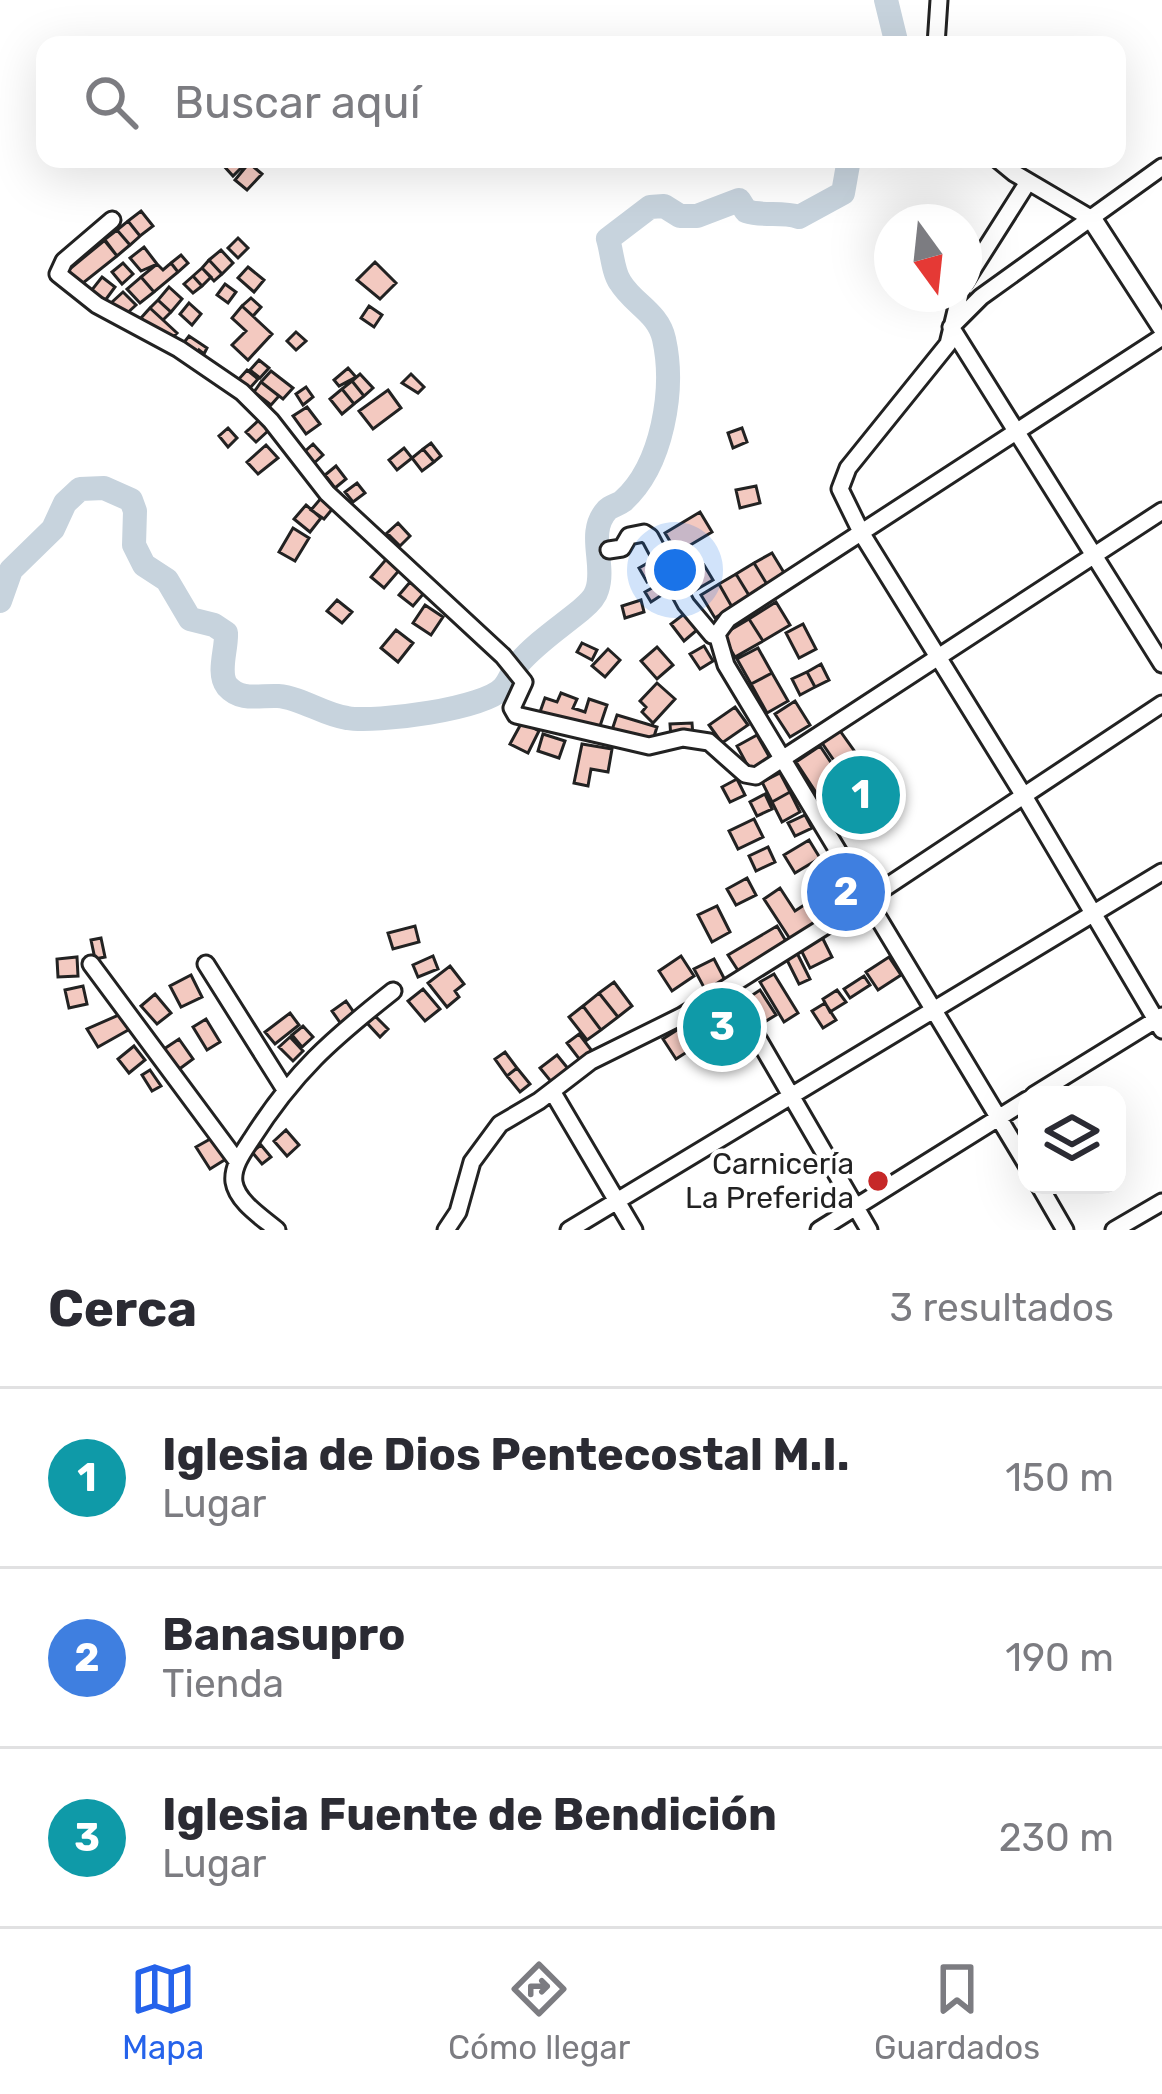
<!DOCTYPE html>
<html lang="es">
<meta charset="utf-8">
<style>
:root{--surface:#fff;--page:#f7f7f7;--text:#2b2b33;--muted:#7c7c81;--line:#e1e1e2;--accent:#2563eb}
body{margin:0;font-family:Rubik,sans-serif;background:var(--page);color:var(--text)}
.controls{position:absolute;right:36px;bottom:36px;display:grid;overflow:hidden;border-radius:24px;box-shadow:0 12px 48px #0002}
.controls button{width:108px;height:108px;display:grid;place-items:center;padding:0;border:0;border-bottom:3px solid var(--line);background:var(--surface);color:var(--text);font:60px sans-serif}
.compass{position:absolute;left:874px;top:204px;width:108px;height:108px;border-radius:50%;background:var(--surface);box-shadow:0 12px 48px #0002;rotate:165deg}
.you{position:absolute;left:675px;top:570px;width:42px;height:42px;margin:-30px;border:9px solid #fff;border-radius:50%;background:#1a73e8;box-shadow:0 0 0 18px #1a73e833}
.badge{display:grid;place-items:center;width:78px;height:78px;border-radius:50%;background:var(--accent);color:#fff;font-size:39px;font-weight:700}
.pin{position:absolute;translate:-50% -50%;border:6px solid #fff;box-shadow:0 3px 12px #0006}
.list{margin:0;padding:0;list-style:none}
h2{display:flex;justify-content:space-between;align-items:center;height:156px;margin:0;padding:0 48px;font-size:51px}
h2 small{font-size:39px;font-weight:400;color:var(--muted)}
.list li{display:grid;grid-template-columns:78px 1fr auto;gap:36px;align-items:center;box-sizing:border-box;height:180px;padding:0 48px;border-top:3px solid var(--line)}
.list b{display:block;font-size:45px;white-space:nowrap}
.list p{margin:0;font-size:39px;white-space:nowrap;color:var(--muted)}
.list em{font-size:39px;font-style:normal;color:var(--muted)}
.icon{flex:none;width:66px;height:66px;fill:none;stroke:currentColor;stroke-width:2;stroke-linecap:round;stroke-linejoin:round}
.map{position:relative;flex:none;width:1162px;height:1230px;overflow:hidden}
.search{position:absolute;background:var(--surface);box-shadow:0 12px 48px #0002;left:36px;right:36px;top:36px;height:132px;display:flex;align-items:center;gap:30px;box-sizing:border-box;padding:0 42px;border-radius:24px;color:var(--muted);font-size:45px}
.sheet{height:696px;background:var(--surface)}
nav{display:flex;justify-content:space-around;align-items:center;box-sizing:border-box;height:168px;border-top:3px solid var(--line);background:var(--surface);font-size:33px;color:var(--muted)}
nav a{display:grid;justify-items:center;gap:6px}
nav .on{color:var(--accent)}
.map>svg:first-child{display:block}
</style>
<div class="map">
<svg width="1162" height="1230" viewBox="0 0 1162 1230">
<rect width="100%" height="100%" fill="#fff"/>
<g fill="none" stroke-linecap="round" stroke-linejoin="round">
<path stroke="#c7d3dd" stroke-width="24" d="M 886,0 L 897,45
M 0,601 L 11,570 L 53,529 L 65,503 L 80,489 L 104,488 L 131,500 L 135,511 L 134,545 L 144,565 L 167,580 L 190,619 L 214,625 L 226,633 C 227,649 217,673 227,686 C 241,702 260,695 278,696 C 302,698 324,715 347,718 C 376,723 486,709 504,687 C 510,680 512,671 518,664 C 536,643 559,628 581,610 C 587,605 595,598 597,590 C 606,564 586,533 607,510 C 611,506 618,505 623,501 C 663,465 675,389 664,339 C 658,312 633,304 620,282 C 613,272 612,252 608,239 L 650,207 L 664,206 L 680,216 L 697,216 L 739,200 L 746,211 C 764,217 781,211 799,217 L 843,193 L 849,159"/>
</g>
<path fill="#f3c9c0" stroke="#222" stroke-width="3" d="M 229,159 L 238,159 L 244,165 L 233,176 L 223,165 Z
M 249,163 L 262,174 L 247,190 L 235,180 Z
M 141,211 L 153,226 L 140,236 L 128,221 Z
M 128,221 L 140,236 L 130,245 L 117,230 Z
M 117,230 L 130,245 L 117,256 L 104,240 Z
M 238,238 L 248,248 L 238,258 L 228,248 Z
M 105,240 L 117,256 L 78,287 L 66,272 Z
M 144,247 L 157,264 L 141,271 L 130,258 Z
M 221,250 L 233,263 L 222,274 L 209,260 Z
M 181,255 L 188,263 L 178,272 L 171,263 Z
M 209,260 L 222,274 L 214,281 L 202,268 Z
M 375,262 L 396,283 L 380,299 L 357,280 Z
M 123,263 L 133,274 L 122,284 L 112,272 Z
M 171,263 L 178,272 L 154,292 L 141,277 L 157,264 L 163,270 Z
M 248,267 L 264,280 L 254,292 L 238,278 Z
M 202,268 L 211,277 L 202,286 L 193,276 Z
M 193,276 L 202,286 L 193,293 L 184,284 Z
M 102,277 L 115,287 L 104,302 L 91,291 Z
M 141,277 L 154,292 L 140,303 L 127,289 Z
M 225,284 L 236,292 L 228,303 L 217,295 Z
M 169,287 L 182,299 L 171,312 L 158,300 Z
M 123,292 L 136,305 L 124,316 L 111,303 Z
M 251,298 L 261,307 L 253,316 L 242,306 Z
M 158,300 L 171,312 L 163,320 L 150,308 Z
M 189,303 L 201,314 L 192,325 L 180,314 Z
M 242,306 L 272,334 L 248,360 L 232,345 L 246,331 L 232,318 Z
M 369,306 L 382,315 L 374,327 L 361,318 Z
M 150,308 L 177,333 L 167,343 L 141,318 Z
M 296,332 L 306,341 L 296,350 L 287,341 Z
M 189,336 L 207,348 L 204,354 L 199,350 L 196,355 L 182,345 Z
M 259,360 L 269,368 L 260,378 L 250,370 Z
M 348,368 L 356,377 L 339,386 L 334,380 Z
M 247,370 L 258,379 L 249,389 L 238,380 Z
M 271,371 L 293,388 L 283,399 L 261,382 Z
M 360,374 L 373,388 L 364,396 L 352,381 Z
M 411,374 L 424,387 L 418,393 L 402,383 Z
M 352,381 L 364,396 L 354,404 L 342,389 Z
M 261,382 L 279,396 L 271,405 L 254,392 Z
M 306,387 L 313,397 L 303,405 L 296,394 Z
M 342,389 L 354,404 L 342,414 L 330,399 Z
M 388,390 L 401,408 L 373,429 L 359,411 Z
M 307,407 L 320,424 L 306,434 L 293,416 Z
M 259,420 L 269,430 L 256,442 L 246,432 Z
M 228,428 L 237,438 L 228,447 L 219,436 Z
M 742,428 L 747,442 L 733,448 L 728,433 Z
M 431,443 L 441,456 L 434,462 L 423,449 Z
M 313,444 L 323,455 L 313,464 L 303,453 Z
M 266,445 L 278,458 L 258,474 L 247,462 Z
M 404,448 L 412,458 L 397,470 L 389,460 Z
M 423,449 L 434,462 L 422,471 L 412,458 Z
M 336,466 L 346,479 L 335,488 L 325,475 Z
M 357,483 L 365,493 L 353,502 L 345,492 Z
M 756,486 L 760,503 L 740,508 L 736,490 Z
M 322,497 L 334,507 L 324,519 L 311,510 Z
M 306,505 L 321,518 L 310,532 L 294,519 Z
M 700,512 L 712,532 L 677,553 L 665,533 Z
M 398,523 L 410,536 L 400,546 L 387,533 Z
M 293,528 L 309,538 L 295,561 L 279,552 Z
M 772,553 L 786,576 L 768,586 L 754,563 Z
M 389,556 L 402,567 L 384,588 L 371,577 Z
M 653,560 L 661,574 L 647,582 L 639,568 Z
M 754,563 L 768,586 L 750,597 L 736,574 Z
M 704,565 L 713,580 L 694,591 L 685,576 Z
M 736,574 L 750,597 L 732,607 L 719,584 Z
M 666,580 L 671,589 L 651,602 L 645,592 Z
M 410,582 L 424,593 L 413,606 L 399,595 Z
M 719,584 L 732,607 L 715,618 L 701,595 Z
M 337,600 L 352,612 L 342,623 L 327,611 Z
M 641,600 L 644,612 L 625,618 L 622,606 Z
M 776,602 L 790,625 L 763,641 L 749,619 Z
M 425,605 L 443,617 L 431,635 L 413,623 Z
M 684,614 L 697,630 L 684,641 L 671,624 Z
M 749,619 L 763,641 L 735,657 L 722,635 Z
M 803,624 L 816,649 L 799,658 L 786,633 Z
M 396,630 L 413,643 L 398,662 L 381,648 Z
M 582,643 L 597,650 L 592,660 L 577,652 Z
M 704,646 L 713,661 L 700,669 L 690,654 Z
M 657,647 L 673,665 L 657,679 L 641,661 Z
M 758,648 L 772,673 L 751,684 L 737,659 Z
M 608,649 L 620,660 L 605,677 L 592,666 Z
M 821,664 L 829,680 L 815,687 L 807,672 Z
M 807,672 L 815,687 L 800,695 L 792,679 Z
M 772,673 L 788,701 L 767,713 L 751,684 Z
M 657,683 L 675,699 L 653,723 L 642,712 L 646,707 L 640,701 Z
M 561,693 L 577,699 L 573,708 L 585,712 L 589,699 L 607,705 L 598,732 L 540,712 L 545,698 L 557,702 Z
M 795,701 L 810,725 L 790,737 L 775,714 Z
M 735,707 L 748,725 L 722,743 L 709,725 Z
M 617,715 L 657,727 L 652,743 L 612,730 Z
M 522,722 L 539,731 L 528,753 L 510,744 Z
M 692,723 L 693,736 L 671,738 L 670,724 Z
M 838,728 L 855,752 L 837,765 L 820,740 Z
M 543,734 L 565,741 L 559,758 L 538,751 Z
M 757,735 L 770,758 L 750,770 L 737,746 Z
M 582,744 L 612,749 L 608,772 L 591,769 L 588,786 L 574,783 Z
M 820,746 L 842,779 L 817,794 L 796,762 Z
M 855,752 L 866,768 L 848,781 L 837,765 Z
M 873,772 L 887,796 L 848,819 L 841,809 L 836,812 L 832,805 L 838,802 L 834,795 Z
M 780,773 L 790,792 L 772,802 L 762,782 Z
M 737,779 L 745,795 L 730,802 L 722,787 Z
M 790,792 L 800,812 L 782,822 L 772,802 Z
M 765,794 L 772,809 L 757,816 L 750,802 Z
M 805,815 L 812,828 L 795,836 L 788,823 Z
M 754,819 L 763,837 L 738,849 L 729,831 Z
M 809,840 L 820,858 L 795,873 L 784,855 Z
M 768,847 L 775,862 L 756,871 L 749,856 Z
M 747,878 L 756,895 L 736,905 L 727,889 Z
M 835,885 L 846,902 L 790,939 L 764,899 L 780,888 L 795,911 Z
M 717,906 L 730,932 L 712,942 L 698,915 Z
M 415,926 L 419,942 L 393,949 L 388,933 Z
M 777,926 L 787,943 L 739,972 L 728,955 Z
M 822,937 L 832,957 L 810,968 L 800,948 Z
M 101,938 L 105,957 L 95,959 L 91,940 Z
M 797,953 L 810,979 L 799,984 L 786,958 Z
M 433,956 L 438,969 L 418,977 L 413,965 Z
M 681,956 L 694,976 L 672,991 L 659,971 Z
M 77,957 L 78,976 L 58,977 L 57,959 Z
M 889,957 L 901,975 L 878,990 L 866,972 Z
M 714,959 L 726,982 L 707,993 L 694,969 Z
M 450,966 L 464,984 L 455,991 L 459,997 L 447,1007 L 428,983 Z
M 774,974 L 798,1013 L 784,1022 L 760,982 Z
M 191,975 L 202,997 L 181,1007 L 170,986 Z
M 864,976 L 870,985 L 850,998 L 844,989 Z
M 614,982 L 632,1006 L 618,1017 L 599,993 Z
M 83,986 L 87,1004 L 69,1008 L 65,990 Z
M 423,989 L 440,1009 L 425,1021 L 408,1001 Z
M 760,990 L 776,1015 L 758,1026 L 742,1002 Z
M 837,990 L 846,1002 L 830,1012 L 823,999 Z
M 599,993 L 618,1017 L 601,1030 L 583,1006 Z
M 155,994 L 171,1013 L 157,1024 L 141,1006 Z
M 346,1001 L 355,1014 L 341,1024 L 332,1011 Z
M 825,1003 L 836,1020 L 823,1028 L 812,1011 Z
M 729,1004 L 745,1035 L 716,1050 L 700,1020 Z
M 583,1006 L 601,1030 L 587,1040 L 569,1017 Z
M 290,1013 L 299,1025 L 275,1044 L 265,1032 Z
M 121,1014 L 130,1029 L 98,1047 L 87,1029 Z
M 375,1016 L 388,1029 L 380,1037 L 367,1023 Z
M 206,1019 L 220,1042 L 207,1050 L 193,1027 Z
M 691,1021 L 704,1041 L 676,1059 L 663,1039 Z
M 303,1026 L 313,1037 L 302,1047 L 292,1035 Z
M 579,1034 L 592,1051 L 580,1060 L 567,1043 Z
M 290,1037 L 303,1051 L 293,1061 L 279,1047 Z
M 179,1039 L 193,1059 L 178,1070 L 164,1049 Z
M 134,1046 L 145,1060 L 129,1073 L 118,1059 Z
M 505,1052 L 517,1068 L 507,1076 L 495,1059 Z
M 557,1055 L 570,1071 L 553,1084 L 540,1068 Z
M 517,1068 L 530,1084 L 520,1092 L 507,1076 Z
M 150,1070 L 161,1086 L 152,1091 L 142,1075 Z
M 286,1130 L 299,1145 L 287,1156 L 274,1141 Z
M 212,1138 L 226,1159 L 210,1169 L 196,1147 Z
M 261,1145 L 271,1157 L 262,1164 L 252,1152 Z"/>
<g fill="none" stroke-linecap="round" stroke-linejoin="round">
<defs>
<path id="minor" d="M 936,45 L 939,0
M 997,159 L 1014,173 L 1092,219
M 1162,167 L 981,297 L 951,327 L 1162,664
M 112,220 L 64,261 L 58,274 L 97,305 L 179,349 L 242,392 L 271,421 L 327,493 L 503,656 L 524,682 L 512,708 L 516,715 L 649,746 L 683,738 L 709,742 L 745,774 L 756,776 L 1162,511
M 964,283 L 1028,182
M 960,294 L 948,344 L 848,468 L 840,489 L 862,534 L 1024,796 L 1162,1030
M 609,550 L 622,548 L 629,536 L 644,533 L 650,537 L 686,604 L 712,635 L 717,634
M 91,964 L 237,1161
M 206,964 L 284,1088
M 728,987 L 869,1230
M 552,1091 L 634,1230
M 1034,1095 L 1162,1016
M 1027,1165 L 726,665 L 717,634 L 728,619 L 1162,337
M 1039,1185 L 1065,1230
M 277,1230 C 263,1218 237,1202 234,1182 C 232,1167 243,1152 251,1140 C 294,1072 331,1040 393,991
M 446,1230 L 458,1212 L 472,1162 L 500,1124 L 539,1101 L 591,1061 L 682,1016 L 865,901 L 1162,704
M 569,1230 L 1162,872
M 819,1230 L 1027,1100
M 1114,1230 L 1162,1202"/>
<path id="major" d="M 1092,219 L 1162,327"/>
</defs>
<use href="#minor" stroke="#222" stroke-width="21"/>
<use href="#major" stroke="#222" stroke-width="24"/>
<use href="#minor" stroke="#fff" stroke-width="15"/>
<use href="#major" stroke="#fff" stroke-width="18"/>
</g>
<circle fill="#c62828" stroke="#fff" stroke-width="4.5" cx="878" cy="1181" r="12"/>
<g text-anchor="middle" dominant-baseline="central" stroke-width="9" stroke-linejoin="round" paint-order="stroke">
<g font-size="30" fill="#222" stroke="#fff" text-anchor="end">
<text x="854" y="1164">Carnicería<tspan x="854" dy="34">La Preferida</tspan></text>
</g>
</g>
</svg>
<div class="controls">
<button><svg class="icon" aria-label="layers" viewBox="0 0 24 24"><path d="M12 4l9 5-9 5-9-5zM3 14l9 5 9-5"/></svg></button>
</div>
<svg class="compass" viewBox="-18 -18 36 36"><path d="M0-13l5 13h-10z" fill="#e53935"/><path d="M0 13l5-13h-10z" fill="#7c7c81"/></svg>
<div class="you"></div>
<div class="pin badge" style="left:861px;top:795px;background:#0f9aa8">1</div>
<div class="pin badge" style="left:846px;top:892px;background:#3f7fe0">2</div>
<div class="pin badge" style="left:722px;top:1027px;background:#0f9aa8">3</div>
<div class="search"><svg class="icon" aria-label="search" viewBox="0 0 24 24"><circle cx="10" cy="10" r="6"/><path d="M15 15l6 6"/></svg>Buscar aquí</div>
</div>
<section class="sheet">
<h2>Cerca<small>3 resultados</small></h2>
<ul class="list">
<li><span class="badge" style="background:#0f9aa8">1</span><div><b>Iglesia de Dios Pentecostal M.I.</b><p>Lugar</p></div><em>150 m</em></li>
<li><span class="badge" style="background:#3f7fe0">2</span><div><b>Banasupro</b><p>Tienda</p></div><em>190 m</em></li>
<li><span class="badge" style="background:#0f9aa8">3</span><div><b>Iglesia Fuente de Bendición</b><p>Lugar</p></div><em>230 m</em></li>
</ul>
</section>
<nav>
<a class="on"><svg class="icon" aria-label="map" viewBox="0 0 24 24"><path d="M3 6l6-2 6 2 6-2v14l-6 2-6-2-6 2zM9 4v14M15 6v14"/></svg>Mapa</a>
<a><svg class="icon" aria-label="directions" viewBox="0 0 24 24"><path d="M12 3l9 9-9 9-9-9zM9 14v-3h6M13 9l2 2-2 2"/></svg>Cómo llegar</a>
<a><svg class="icon" aria-label="saved" viewBox="0 0 24 24"><path d="M7 4h10v16l-5-4-5 4z"/></svg>Guardados</a>
</nav>
